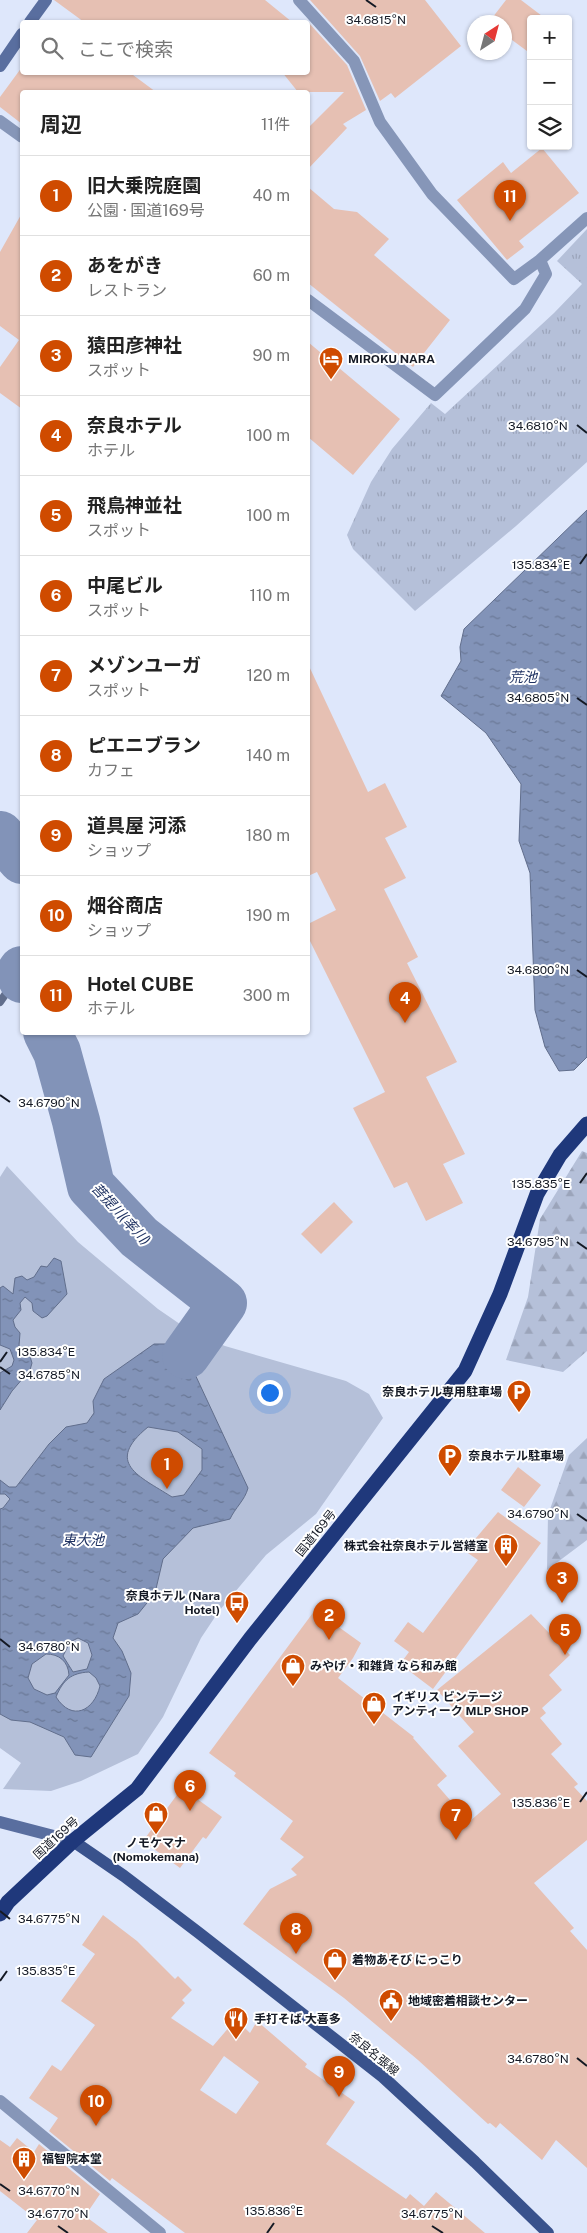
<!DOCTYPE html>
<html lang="ja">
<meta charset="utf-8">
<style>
:root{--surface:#fff;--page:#f6f6f6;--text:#222;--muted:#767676;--line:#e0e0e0;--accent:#cf4b00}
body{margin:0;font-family:"Public Sans","Noto Sans JP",sans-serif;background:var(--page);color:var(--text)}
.controls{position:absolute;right:15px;top:15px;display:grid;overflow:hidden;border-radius:5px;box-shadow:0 1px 4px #0004}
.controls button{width:45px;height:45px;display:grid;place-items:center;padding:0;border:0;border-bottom:1px solid var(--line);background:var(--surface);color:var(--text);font:25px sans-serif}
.compass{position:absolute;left:467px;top:15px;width:45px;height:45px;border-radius:50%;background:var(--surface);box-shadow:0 1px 4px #0004;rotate:36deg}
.you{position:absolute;left:269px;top:1392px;width:18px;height:18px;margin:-12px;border:4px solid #fff;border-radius:50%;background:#1a73e8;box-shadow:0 0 0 8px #1a73e833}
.badge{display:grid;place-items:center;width:32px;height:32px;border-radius:50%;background:var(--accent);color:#fff;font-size:16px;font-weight:700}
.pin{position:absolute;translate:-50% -41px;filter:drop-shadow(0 1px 2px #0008)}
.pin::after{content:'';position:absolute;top:26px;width:18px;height:15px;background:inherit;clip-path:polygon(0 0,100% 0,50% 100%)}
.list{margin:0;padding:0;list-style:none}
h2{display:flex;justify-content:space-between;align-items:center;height:65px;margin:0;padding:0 20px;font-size:21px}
h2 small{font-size:16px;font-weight:400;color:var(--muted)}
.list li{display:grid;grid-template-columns:32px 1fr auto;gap:15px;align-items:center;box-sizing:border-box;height:80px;padding:0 20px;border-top:1px solid var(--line)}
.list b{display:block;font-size:19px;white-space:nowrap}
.list p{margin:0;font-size:16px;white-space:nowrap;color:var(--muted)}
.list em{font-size:16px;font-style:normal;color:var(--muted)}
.icon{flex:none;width:28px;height:28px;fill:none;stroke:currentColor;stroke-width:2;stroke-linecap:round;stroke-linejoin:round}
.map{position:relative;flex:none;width:587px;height:2233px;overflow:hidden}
.search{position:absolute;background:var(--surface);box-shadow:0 1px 4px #0004;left:20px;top:20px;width:290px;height:55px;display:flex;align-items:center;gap:12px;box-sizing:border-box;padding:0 18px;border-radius:5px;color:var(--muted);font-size:19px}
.panel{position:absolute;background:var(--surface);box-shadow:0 1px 4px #0004;left:20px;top:90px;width:290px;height:945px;border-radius:5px}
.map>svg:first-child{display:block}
</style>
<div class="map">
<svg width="587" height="2233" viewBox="0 0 587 2233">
<defs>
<pattern id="grass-tufts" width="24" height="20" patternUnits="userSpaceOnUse" patternTransform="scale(1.25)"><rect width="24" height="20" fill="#b5c0d9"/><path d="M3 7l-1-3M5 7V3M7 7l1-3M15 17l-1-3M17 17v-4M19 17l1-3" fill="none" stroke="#9ba4ba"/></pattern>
<pattern id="forest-firs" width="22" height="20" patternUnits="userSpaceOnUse" patternTransform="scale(1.25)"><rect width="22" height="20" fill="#b5c0d9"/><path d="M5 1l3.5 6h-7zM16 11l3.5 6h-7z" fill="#9ba4ba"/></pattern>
<pattern id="water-ripples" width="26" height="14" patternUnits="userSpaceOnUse" patternTransform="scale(1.25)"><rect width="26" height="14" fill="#8293b8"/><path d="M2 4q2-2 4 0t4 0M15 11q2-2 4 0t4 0" fill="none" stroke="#697795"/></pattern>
</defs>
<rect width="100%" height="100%" fill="#dee7fb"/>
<path fill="url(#grass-tufts)" d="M 587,229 L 587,462 L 516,526 L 415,611 L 353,549 L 347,535 L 371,482 L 392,449 L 431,403 L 445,414 L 554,313 L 582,284 L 557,261 Z"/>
<path fill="url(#forest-firs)" d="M 582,1151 L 587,1153 L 587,1351 L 563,1372 L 506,1360 L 528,1297 L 540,1219 Z
M 587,1438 L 587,1540 L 547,1570 L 548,1515 L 569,1455 Z"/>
<path fill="#b5c0d9" d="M 7,1166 L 78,1242 L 158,1309 L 193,1333 L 225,1346 L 346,1381 L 369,1394 L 383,1418 L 316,1514 L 266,1555 L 219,1611 L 201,1638 L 163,1717 L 138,1754 L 81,1781 L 51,1791 L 3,1789 L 21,1763 L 0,1748 L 0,1177 Z"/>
<path fill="url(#water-ripples)" stroke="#616e8c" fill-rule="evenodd" d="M 587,510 L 587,1057 L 574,1070 L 559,1071 L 545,1047 L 535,1010 L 530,873 L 519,841 L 521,784 L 486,733 L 441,696 L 461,661 L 460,647 L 464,629 Z
M 54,1258 L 61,1261 L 67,1294 L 47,1316 L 42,1318 L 33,1311 L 32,1303 L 25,1297 L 20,1303 L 21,1310 L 13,1320 L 15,1327 L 20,1333 L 19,1346 L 29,1353 L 32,1363 L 30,1370 L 12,1391 L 0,1410 L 0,1373 L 12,1366 L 14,1360 L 10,1349 L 0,1345 L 0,1288 L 3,1286 L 13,1294 L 15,1278 L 22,1276 L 27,1280 L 34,1277 L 41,1266 L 47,1267 Z
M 154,1344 L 169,1344 L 186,1355 L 248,1488 C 245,1500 235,1508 230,1519 L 193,1528 L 163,1559 L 155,1593 L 138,1614 L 118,1623 L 113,1638 L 122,1651 L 131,1673 L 129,1696 L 91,1757 L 75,1755 L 64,1737 L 30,1722 L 11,1720 L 0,1714 L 0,1509 L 3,1508 L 10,1499 L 5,1494 L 0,1494 L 0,1480 L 9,1487 L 16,1487 L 49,1444 L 66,1427 L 87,1423 L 94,1413 L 93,1401 L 104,1379 ZM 148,1427 L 178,1432 L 202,1449 L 202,1470 L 184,1495 L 172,1497 C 139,1476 104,1463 148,1427 ZM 78,1638 L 88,1643 L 92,1655 L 87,1669 L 73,1672 L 63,1656 L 70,1642 ZM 46,1654 C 59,1654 68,1661 69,1675 L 55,1693 L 47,1695 L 34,1689 L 28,1678 L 32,1664 ZM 89,1672 L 96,1678 L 100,1686 C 94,1711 72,1722 56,1697 C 63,1680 71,1673 89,1672 Z"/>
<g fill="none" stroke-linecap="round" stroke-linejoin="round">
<path stroke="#616e8c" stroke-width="8" d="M 0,1002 L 20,973"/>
<path stroke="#8293b8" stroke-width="48" d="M 0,835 L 22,860
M 22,970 L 20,973 L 22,979
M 47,1032 L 57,1052 L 76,1121 L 91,1186 L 139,1237 L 223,1303 L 186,1355"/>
</g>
<path fill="#e6c0b3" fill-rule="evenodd" d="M 54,0 L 265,0 L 292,22 L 84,22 Z
M 310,0 L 425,0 L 461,46 L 395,98 L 391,93 L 380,101 L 360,56 Z
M 506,0 L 521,0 L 546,19 L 531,19 L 531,54 L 504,34 L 504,22 L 489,22 Z
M 308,22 L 347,65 L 366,110 L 343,124 L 347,128 L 308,169 L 308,128 L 344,92 L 298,92 L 282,72 L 308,72 Z
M 22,67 L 22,72 L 129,72 L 156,92 L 22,92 L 22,124 L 0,107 L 0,97 Z
M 542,148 L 579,193 L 519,241 L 524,247 L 507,260 L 457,200 L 503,162 L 511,173 Z
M 308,187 L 334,209 L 357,212 L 389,239 L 374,255 L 450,320 L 413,367 L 308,283 Z
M 22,213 L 22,409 L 0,393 L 0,367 L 19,340 L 0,326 L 0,252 Z
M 308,342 L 400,419 L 353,475 L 308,437 Z
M 308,664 L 368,792 L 385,783 L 407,827 L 385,838 L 406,878 L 384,889 L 418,957 L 407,963 L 457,1062 L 426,1077 L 465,1154 L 443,1164 L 463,1203 L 426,1221 L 407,1182 L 394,1188 L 353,1108 L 385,1092 L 308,937 L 308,924 L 336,910 L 317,872 L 308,876 Z
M 334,1202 L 353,1222 L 321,1254 L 301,1234 Z
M 518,1467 L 541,1485 L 524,1507 L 501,1490 Z
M 498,1512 L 541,1543 L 433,1689 L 400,1664 L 409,1652 L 394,1641 L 408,1622 L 423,1633 L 478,1560 L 465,1551 Z
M 315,1610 L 361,1643 L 353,1658 L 338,1678 L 414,1737 L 413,1738 L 447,1776 L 437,1785 L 469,1822 L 501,1794 L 458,1746 L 474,1732 L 437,1690 L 531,1614 L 570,1655 L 549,1675 L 562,1690 L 542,1708 L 546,1713 L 540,1718 L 562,1744 L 551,1754 L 578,1784 L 574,1787 L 587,1801 L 587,1840 L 534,1883 L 574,1928 L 570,1931 L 587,1950 L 587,2168 L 556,2140 L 542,2160 L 500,2123 L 496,2128 L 490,2123 L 488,2124 L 418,2060 L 344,1998 L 243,1924 L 270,1889 L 297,1875 L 291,1869 L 304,1857 L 280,1839 L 293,1821 L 234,1776 L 236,1773 L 209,1753 Z
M 182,1788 L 222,1817 L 206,1839 L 203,1837 L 180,1868 L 143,1841 Z
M 103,1915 L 137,1941 L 175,1979 L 178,1976 L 192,1990 L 182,2000 L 185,2003 L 171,2018 L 213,2046 L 236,2019 L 250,2033 L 257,2021 L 307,2064 L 305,2067 L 355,2102 L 326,2144 L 406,2199 L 410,2194 L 424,2206 L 436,2192 L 485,2233 L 185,2233 L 112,2178 L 110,2181 L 49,2131 L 58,2118 L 29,2098 L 52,2065 L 61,2071 L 95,2025 L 61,2001 L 95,1954 L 82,1945 ZM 224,2056 L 259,2082 L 236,2114 L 200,2090 Z
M 17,2138 L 34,2152 L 39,2144 L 100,2194 L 85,2216 L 108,2233 L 27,2233 L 37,2220 L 0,2191 L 0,2140 L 10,2147 Z"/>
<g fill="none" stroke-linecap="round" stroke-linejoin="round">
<path stroke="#8696b8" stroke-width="12" d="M 299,0 L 354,61 L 380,122 L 432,194 L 514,279 L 540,260 L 587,218
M 0,121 L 22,137
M 308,300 L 435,395 L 525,309 L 546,274 L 540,260
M 0,2101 L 160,2233"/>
<path stroke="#596e9f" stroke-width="12" d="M 30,22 L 46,0
M 0,66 L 22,34
M 0,1822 L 73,1841"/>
<path stroke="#39528c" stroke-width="12" d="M 73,1841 L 124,1876 L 199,1933 L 383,2077 L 475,2162 L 548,2233"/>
<path stroke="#1f387b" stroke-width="15" d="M 0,1914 L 8,1902 L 73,1841 L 137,1789 L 250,1639 L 465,1371 L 500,1294 L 537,1194 L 560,1155 L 587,1124"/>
</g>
<path fill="none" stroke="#141924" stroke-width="2" d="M 366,0 L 376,7M 577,425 L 587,433M 580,564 L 587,554M 577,698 L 587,705M 577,970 L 587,977M 0,1095 L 10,1102M 580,1183 L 587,1173M 577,1242 L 587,1249M 0,1362 L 7,1352M 0,1367 L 10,1374M 577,1514 L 587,1521M 0,1639 L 10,1647M 580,1802 L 587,1792M 0,1911 L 10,1919M 0,1981 L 7,1971M 577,2058 L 587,2066M 0,2184 L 10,2191M 58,2226 L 68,2233M 432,2226 L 443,2233M 267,2233 L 274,2223"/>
<defs>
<symbol id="hotel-pin" viewBox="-11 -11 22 30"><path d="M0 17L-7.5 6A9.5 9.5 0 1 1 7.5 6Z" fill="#cf4b00" stroke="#fff"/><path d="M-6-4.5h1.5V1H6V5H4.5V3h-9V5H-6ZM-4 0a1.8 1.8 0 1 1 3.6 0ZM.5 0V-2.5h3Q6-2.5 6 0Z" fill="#fff"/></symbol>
<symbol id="parking-pin" viewBox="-11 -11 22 30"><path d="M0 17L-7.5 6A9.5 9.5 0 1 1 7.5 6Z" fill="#cf4b00" stroke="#fff"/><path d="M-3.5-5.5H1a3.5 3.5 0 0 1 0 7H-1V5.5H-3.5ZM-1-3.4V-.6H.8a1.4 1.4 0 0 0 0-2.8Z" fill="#fff"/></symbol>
<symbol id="building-pin" viewBox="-11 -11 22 30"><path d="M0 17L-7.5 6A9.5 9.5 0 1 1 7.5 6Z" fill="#cf4b00" stroke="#fff"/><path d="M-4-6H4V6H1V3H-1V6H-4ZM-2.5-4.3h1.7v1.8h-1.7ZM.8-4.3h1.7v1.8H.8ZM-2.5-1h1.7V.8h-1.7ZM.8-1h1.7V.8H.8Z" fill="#fff"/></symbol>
<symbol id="bus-pin" viewBox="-11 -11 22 30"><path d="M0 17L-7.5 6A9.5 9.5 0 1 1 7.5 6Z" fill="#cf4b00" stroke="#fff"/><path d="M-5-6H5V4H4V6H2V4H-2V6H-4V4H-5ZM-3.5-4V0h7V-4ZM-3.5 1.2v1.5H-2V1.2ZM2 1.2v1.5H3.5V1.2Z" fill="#fff"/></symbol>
<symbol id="shop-pin" viewBox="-11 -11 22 30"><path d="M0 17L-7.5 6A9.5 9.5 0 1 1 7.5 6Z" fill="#cf4b00" stroke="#fff"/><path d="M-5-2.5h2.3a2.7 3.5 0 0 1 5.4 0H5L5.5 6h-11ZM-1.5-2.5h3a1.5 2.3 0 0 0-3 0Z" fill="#fff"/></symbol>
<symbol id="civic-pin" viewBox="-11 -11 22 30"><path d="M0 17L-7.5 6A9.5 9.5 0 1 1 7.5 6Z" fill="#cf4b00" stroke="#fff"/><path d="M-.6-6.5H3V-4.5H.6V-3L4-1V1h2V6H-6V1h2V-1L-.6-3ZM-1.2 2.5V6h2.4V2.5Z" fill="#fff"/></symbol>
<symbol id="restaurant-pin" viewBox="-11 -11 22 30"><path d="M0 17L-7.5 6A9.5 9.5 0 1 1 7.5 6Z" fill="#cf4b00" stroke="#fff"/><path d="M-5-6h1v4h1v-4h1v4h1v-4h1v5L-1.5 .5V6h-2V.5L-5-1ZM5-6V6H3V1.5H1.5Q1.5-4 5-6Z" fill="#fff"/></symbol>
</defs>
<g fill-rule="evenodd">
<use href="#hotel-pin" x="317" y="345" width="28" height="38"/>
<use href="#parking-pin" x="505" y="1378" width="28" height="38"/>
<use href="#parking-pin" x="436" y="1442" width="28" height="38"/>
<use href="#building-pin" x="492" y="1532" width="28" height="38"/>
<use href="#bus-pin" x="223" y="1589" width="28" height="38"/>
<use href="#shop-pin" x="279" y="1652" width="28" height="38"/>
<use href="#shop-pin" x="360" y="1690" width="28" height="38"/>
<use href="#shop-pin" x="142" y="1800" width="28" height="38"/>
<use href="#shop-pin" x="321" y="1946" width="28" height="38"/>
<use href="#civic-pin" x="377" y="1987" width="28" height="38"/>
<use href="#restaurant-pin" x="222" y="2005" width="28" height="38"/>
<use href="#building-pin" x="10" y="2145" width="28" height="38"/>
</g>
<g text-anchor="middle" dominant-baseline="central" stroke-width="4" stroke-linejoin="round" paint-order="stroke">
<g font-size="12" font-weight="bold" fill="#141924" stroke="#fff" text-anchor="start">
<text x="348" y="359">MIROKU NARA</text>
<text x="502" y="1392" text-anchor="end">奈良ホテル専用駐車場</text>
<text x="468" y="1456">奈良ホテル駐車場</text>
<text x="488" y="1546" text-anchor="end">株式会社奈良ホテル営繕室</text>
<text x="220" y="1596" text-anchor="end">奈良ホテル (Nara<tspan x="220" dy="14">Hotel)</tspan></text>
<text x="310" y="1666">みやげ・和雑貨 なら和み館</text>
<text x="392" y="1697">イギリス ビンテージ<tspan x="392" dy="14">アンティーク MLP SHOP</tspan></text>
<text x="156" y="1843" text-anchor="middle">ノモケマナ<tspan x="156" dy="14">(Nomokemana)</tspan></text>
<text x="352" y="1960">着物あそび にっこり</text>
<text x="408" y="2001">地域密着相談センター</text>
<text x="254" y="2019">手打そば 大喜多</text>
<text x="42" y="2159">福智院本堂</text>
</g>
<g font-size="12" fill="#141924" stroke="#fff">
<text transform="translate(316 1533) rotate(-51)">国道169号</text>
<text transform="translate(56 1838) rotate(-42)">国道169号</text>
<text transform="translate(374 2054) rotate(39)">奈良名張線</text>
</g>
<g font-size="14" font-style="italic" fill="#1e3161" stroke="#fff">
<text x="523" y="677">荒池</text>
<text transform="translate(121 1214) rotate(47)">菩提川(率川)</text>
<text x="83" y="1540">東大池</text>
</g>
</g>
<g font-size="12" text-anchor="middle" fill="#141924" stroke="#fff" stroke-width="4" stroke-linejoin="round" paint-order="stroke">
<text x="376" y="24">34.6815°N</text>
<text x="538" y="430">34.6810°N</text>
<text x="541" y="569">135.834°E</text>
<text x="538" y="702">34.6805°N</text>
<text x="538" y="974">34.6800°N</text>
<text x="49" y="1107">34.6790°N</text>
<text x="541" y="1188">135.835°E</text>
<text x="538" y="1246">34.6795°N</text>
<text x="46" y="1356">135.834°E</text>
<text x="49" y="1379">34.6785°N</text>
<text x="538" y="1518">34.6790°N</text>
<text x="49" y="1651">34.6780°N</text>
<text x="541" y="1807">135.836°E</text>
<text x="49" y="1923">34.6775°N</text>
<text x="46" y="1975">135.835°E</text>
<text x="538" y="2063">34.6780°N</text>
<text x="49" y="2195">34.6770°N</text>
<text x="274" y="2215">135.836°E</text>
<text x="58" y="2218">34.6770°N</text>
<text x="432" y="2218">34.6775°N</text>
</g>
</svg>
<div class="controls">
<button>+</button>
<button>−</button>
<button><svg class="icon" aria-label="layers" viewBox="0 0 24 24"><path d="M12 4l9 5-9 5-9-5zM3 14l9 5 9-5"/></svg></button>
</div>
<svg class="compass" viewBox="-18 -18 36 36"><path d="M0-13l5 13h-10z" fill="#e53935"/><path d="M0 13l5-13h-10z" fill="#767676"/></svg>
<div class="you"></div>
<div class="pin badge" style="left:167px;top:1489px">1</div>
<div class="pin badge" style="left:329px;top:1640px">2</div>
<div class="pin badge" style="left:562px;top:1603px">3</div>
<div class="pin badge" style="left:405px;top:1023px">4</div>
<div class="pin badge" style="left:565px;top:1655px">5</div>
<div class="pin badge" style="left:190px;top:1811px">6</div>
<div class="pin badge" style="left:456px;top:1840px">7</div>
<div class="pin badge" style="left:296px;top:1954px">8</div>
<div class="pin badge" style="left:339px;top:2097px">9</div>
<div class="pin badge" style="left:96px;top:2126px">10</div>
<div class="pin badge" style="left:510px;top:221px">11</div>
<div class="search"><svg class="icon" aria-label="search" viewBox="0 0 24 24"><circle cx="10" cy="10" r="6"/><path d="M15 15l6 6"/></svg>ここで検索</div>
<section class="panel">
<h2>周辺<small>11件</small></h2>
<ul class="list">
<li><span class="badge">1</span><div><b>旧大乗院庭園</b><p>公園 · 国道169号</p></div><em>40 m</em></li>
<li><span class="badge">2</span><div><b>あをがき</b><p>レストラン</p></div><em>60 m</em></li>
<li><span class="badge">3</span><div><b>猿田彦神社</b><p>スポット</p></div><em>90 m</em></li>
<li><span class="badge">4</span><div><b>奈良ホテル</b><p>ホテル</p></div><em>100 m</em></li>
<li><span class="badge">5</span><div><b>飛鳥神並社</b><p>スポット</p></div><em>100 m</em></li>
<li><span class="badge">6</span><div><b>中尾ビル</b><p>スポット</p></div><em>110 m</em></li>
<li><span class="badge">7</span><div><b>メゾンユーガ</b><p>スポット</p></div><em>120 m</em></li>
<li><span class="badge">8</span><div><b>ピエニブラン</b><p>カフェ</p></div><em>140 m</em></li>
<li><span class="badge">9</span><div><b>道具屋 河添</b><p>ショップ</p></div><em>180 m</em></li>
<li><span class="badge">10</span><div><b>畑谷商店</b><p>ショップ</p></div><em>190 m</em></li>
<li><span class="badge">11</span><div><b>Hotel CUBE</b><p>ホテル</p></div><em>300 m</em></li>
</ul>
</section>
</div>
